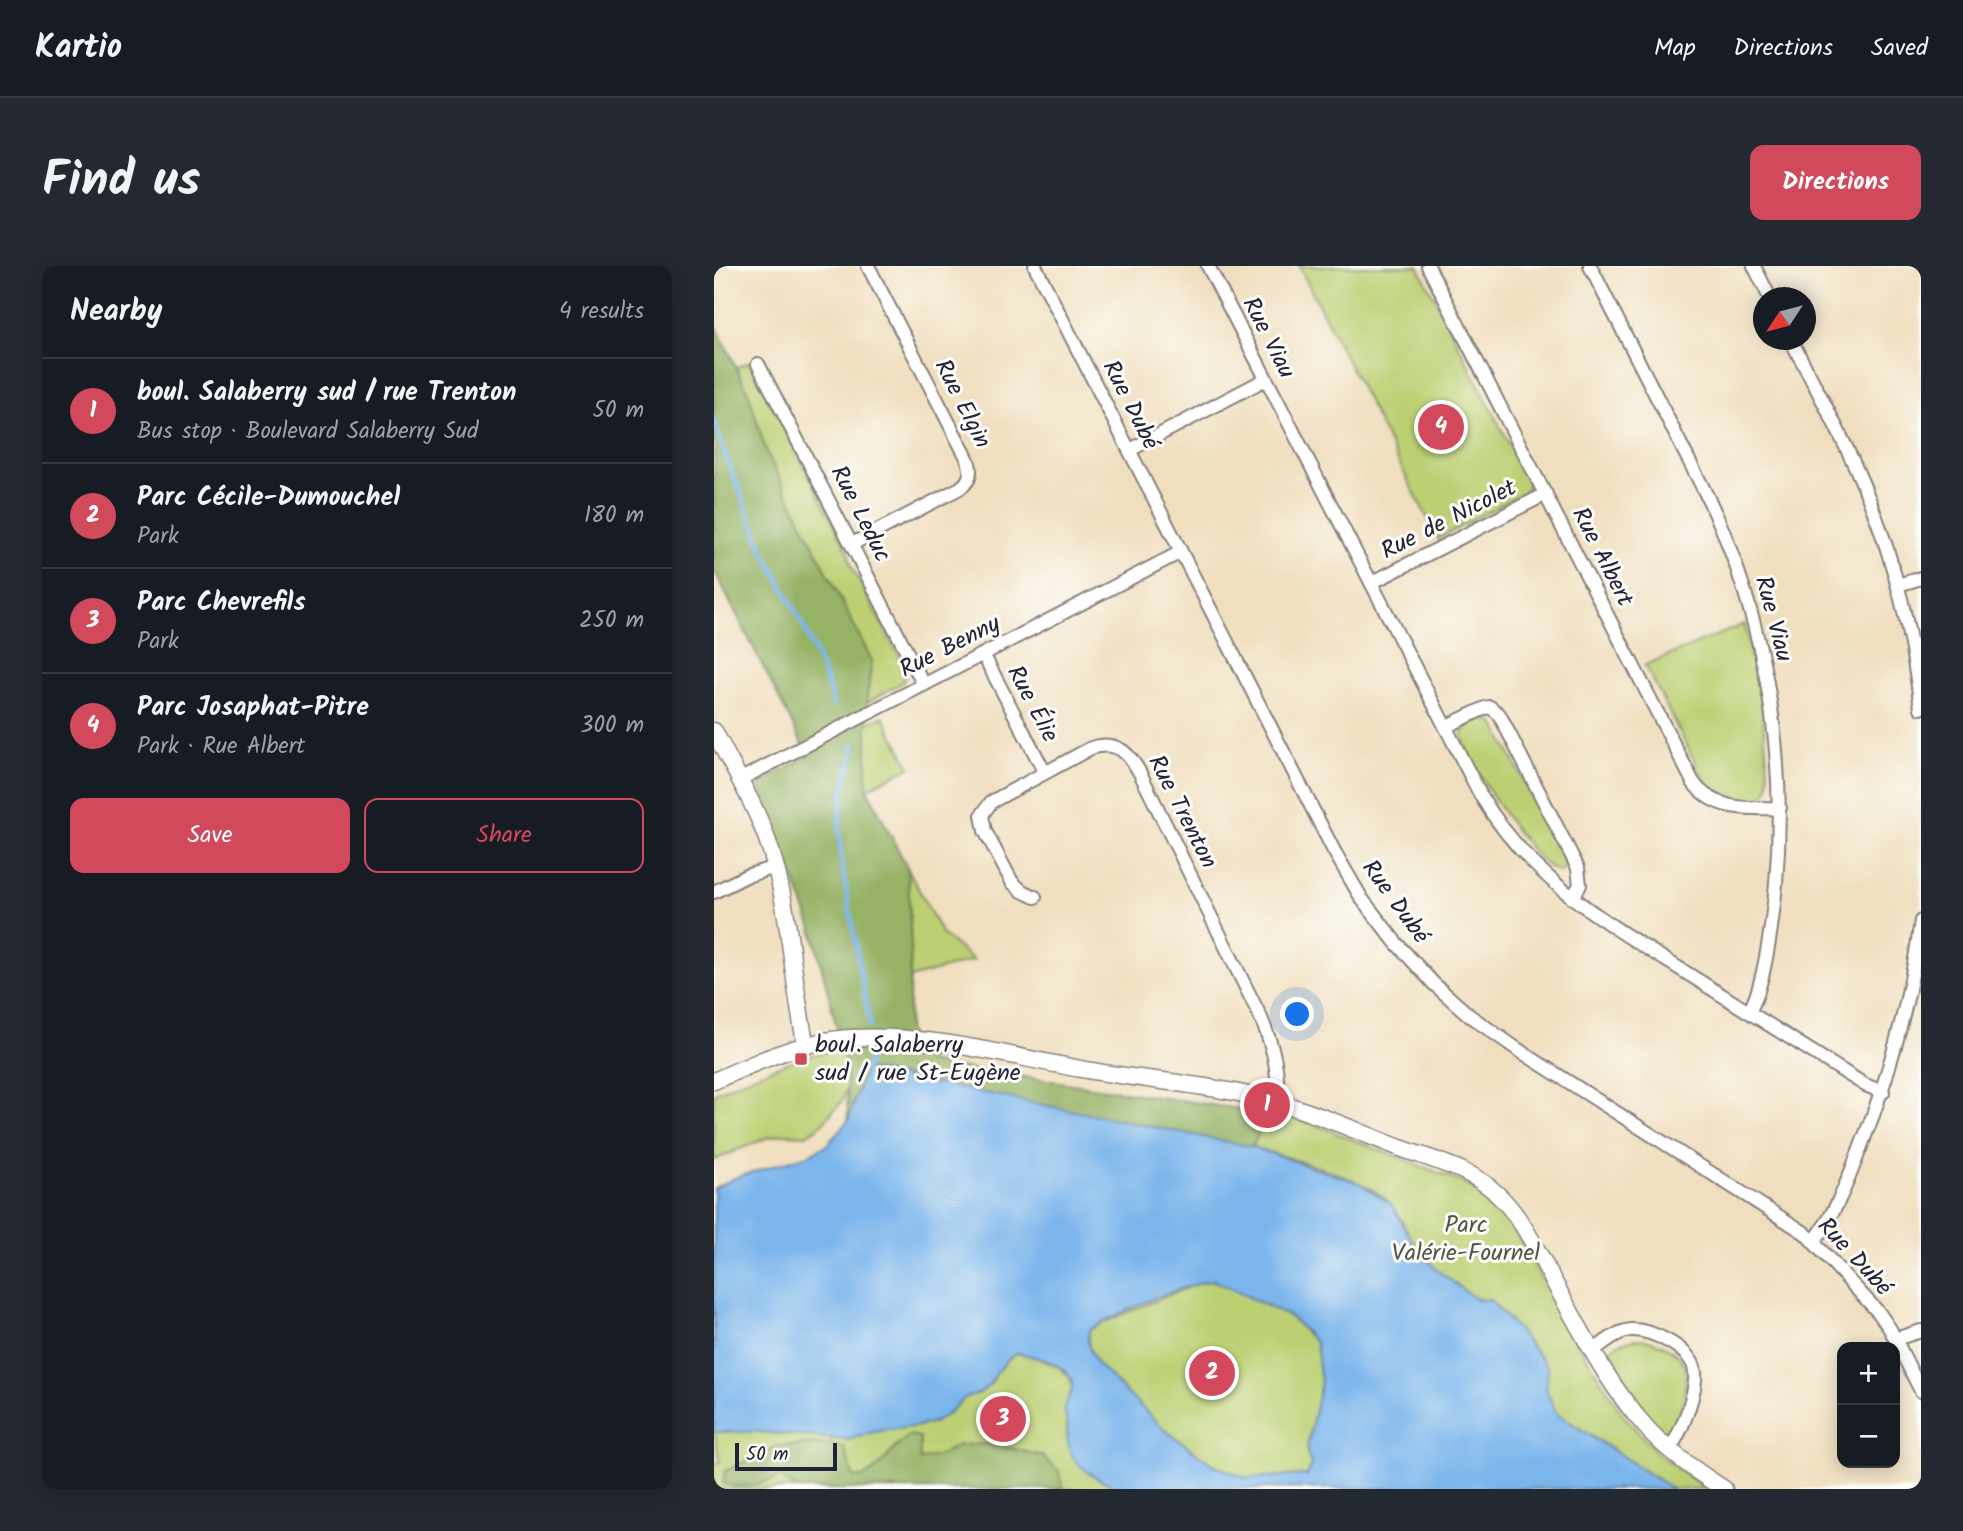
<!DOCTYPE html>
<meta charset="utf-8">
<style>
:root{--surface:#171b24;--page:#242831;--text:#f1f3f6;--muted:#9ea1a6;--line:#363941;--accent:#d1495b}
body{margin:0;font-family:Kalam,sans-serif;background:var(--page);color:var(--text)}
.controls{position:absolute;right:21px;bottom:21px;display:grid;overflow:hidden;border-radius:14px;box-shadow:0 4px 18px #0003}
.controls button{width:63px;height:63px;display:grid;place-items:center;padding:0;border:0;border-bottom:2px solid var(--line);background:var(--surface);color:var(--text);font:35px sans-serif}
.compass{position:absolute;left:1039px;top:21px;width:63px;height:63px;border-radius:50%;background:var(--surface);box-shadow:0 4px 18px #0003;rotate:234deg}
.scale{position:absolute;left:21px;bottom:18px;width:102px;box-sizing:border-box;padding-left:7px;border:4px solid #22223b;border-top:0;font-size:19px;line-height:24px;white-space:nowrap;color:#22223b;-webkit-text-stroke:5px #fdfcf7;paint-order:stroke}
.you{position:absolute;left:584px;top:749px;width:24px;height:24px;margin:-18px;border:5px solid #fff;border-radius:50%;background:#1a73e8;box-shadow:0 0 0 10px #1a73e833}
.badge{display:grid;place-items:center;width:46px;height:46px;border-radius:50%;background:var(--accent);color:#fff;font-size:23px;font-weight:700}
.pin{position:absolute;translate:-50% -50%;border:4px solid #fff;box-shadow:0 2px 7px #0006}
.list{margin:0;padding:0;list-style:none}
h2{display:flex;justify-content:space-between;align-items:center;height:91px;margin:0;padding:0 28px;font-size:30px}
h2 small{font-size:23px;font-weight:400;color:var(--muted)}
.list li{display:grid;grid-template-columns:46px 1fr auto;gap:21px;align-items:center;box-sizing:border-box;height:105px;padding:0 28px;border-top:2px solid var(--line)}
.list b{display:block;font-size:26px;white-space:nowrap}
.list p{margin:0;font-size:23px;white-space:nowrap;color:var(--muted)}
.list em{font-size:23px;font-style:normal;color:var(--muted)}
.actions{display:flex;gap:14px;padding:21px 28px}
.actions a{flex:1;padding:16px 0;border:2px solid var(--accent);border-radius:14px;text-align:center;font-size:24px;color:var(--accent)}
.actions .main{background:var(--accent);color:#fff}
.map{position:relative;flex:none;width:1207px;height:1223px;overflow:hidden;border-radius:14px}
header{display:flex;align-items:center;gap:42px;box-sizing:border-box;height:98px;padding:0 35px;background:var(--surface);border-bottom:2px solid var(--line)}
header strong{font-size:33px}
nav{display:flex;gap:38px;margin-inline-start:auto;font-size:24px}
.intro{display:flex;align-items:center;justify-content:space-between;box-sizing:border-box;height:168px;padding:0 42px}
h1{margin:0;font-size:49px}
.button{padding:18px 32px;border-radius:14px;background:var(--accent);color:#fff;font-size:24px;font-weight:700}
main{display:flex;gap:42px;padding:0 42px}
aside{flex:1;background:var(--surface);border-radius:14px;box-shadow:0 4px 18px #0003}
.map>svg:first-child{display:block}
</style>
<header>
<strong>Kartio</strong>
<nav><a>Map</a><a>Directions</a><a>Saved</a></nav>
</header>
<div class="intro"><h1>Find us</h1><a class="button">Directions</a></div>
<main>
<aside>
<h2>Nearby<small>4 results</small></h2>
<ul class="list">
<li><span class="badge">1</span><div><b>boul. Salaberry sud / rue Trenton</b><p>Bus stop · Boulevard Salaberry Sud</p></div><em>50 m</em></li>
<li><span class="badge">2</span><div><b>Parc Cécile-Dumouchel</b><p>Park</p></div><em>180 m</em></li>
<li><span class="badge">3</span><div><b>Parc Chevrefils</b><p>Park</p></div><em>250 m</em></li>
<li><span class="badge">4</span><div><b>Parc Josaphat-Pitre</b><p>Park · Rue Albert</p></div><em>300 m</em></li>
</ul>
<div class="actions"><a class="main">Save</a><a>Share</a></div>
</aside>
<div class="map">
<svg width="1207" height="1223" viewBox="0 0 1207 1223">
<rect width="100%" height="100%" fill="#fdfcf7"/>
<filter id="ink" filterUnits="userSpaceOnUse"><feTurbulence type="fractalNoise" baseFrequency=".0143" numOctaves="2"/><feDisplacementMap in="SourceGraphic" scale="14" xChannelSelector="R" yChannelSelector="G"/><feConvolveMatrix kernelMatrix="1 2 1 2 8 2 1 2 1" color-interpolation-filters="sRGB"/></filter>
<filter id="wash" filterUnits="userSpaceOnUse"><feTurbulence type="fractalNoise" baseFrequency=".00686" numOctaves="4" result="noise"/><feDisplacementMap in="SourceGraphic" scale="28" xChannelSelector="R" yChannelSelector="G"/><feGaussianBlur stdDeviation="1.57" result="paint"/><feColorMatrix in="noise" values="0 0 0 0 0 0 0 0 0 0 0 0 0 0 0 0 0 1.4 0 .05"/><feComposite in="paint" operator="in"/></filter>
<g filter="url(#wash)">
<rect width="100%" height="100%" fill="#f0dfbf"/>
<path fill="#bcd073" stroke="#6f7957" stroke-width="2" d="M 585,0 L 704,0 L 813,213 L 814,218 L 811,226 L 724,273 Z
M 35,96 L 133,283 L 138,302 L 191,401 L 192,408 L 189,416 L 152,437 L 153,431 L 52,185 L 34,126 L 22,101 Z
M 1031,358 L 1047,433 L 1055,515 C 1055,548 1004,530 991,515 L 931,399 Z
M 169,450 L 196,501 L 153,523 L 152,458 Z
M 770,452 L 780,457 L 847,587 L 852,599 L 847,606 C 822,605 752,495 748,469 L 753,461 Z
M 194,603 L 228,668 L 260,694 L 196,712 Z
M 132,783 L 134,817 L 129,834 L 106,860 L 92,869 L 69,868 L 52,872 L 0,894 L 0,827 C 42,809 87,787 132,783 Z
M 552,844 L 599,858 L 740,913 L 764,925 L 778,936 L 800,964 L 858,1068 L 909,1149 L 945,1189 L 992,1223 L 958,1223 L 842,1147 L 832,1123 L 834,1101 L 803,1063 L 776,1034 C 747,1034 717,1002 701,979 C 692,966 687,948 676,937 C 650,910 576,893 539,881 Z
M 499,1014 L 577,1051 L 602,1077 L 607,1116 L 594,1178 L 593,1187 L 598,1199 L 593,1209 L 532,1212 L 499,1199 L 450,1163 L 383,1098 L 373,1078 L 375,1064 L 388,1057 L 482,1018 Z
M 921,1073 C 938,1072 965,1083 971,1101 C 975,1112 967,1151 960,1160 C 956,1165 951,1166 945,1166 L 922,1139 L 893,1095 C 891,1080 908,1076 921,1073 Z
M 303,1087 L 322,1091 L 345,1101 L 356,1111 L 358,1123 L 350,1142 L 353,1156 L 354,1179 L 422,1222 L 434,1223 L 0,1223 L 0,1197 L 6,1196 L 0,1166 L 46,1166 L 134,1174 L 159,1166 L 205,1160 L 221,1156 L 252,1131 L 266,1127 L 276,1118 L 284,1105 L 294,1093 Z"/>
<path fill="#95b265" stroke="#5c6a50" stroke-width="2" d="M 0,56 L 34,126 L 52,185 L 158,395 L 153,431 L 153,523 L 194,603 L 197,683 L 194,762 L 202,789 L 214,796 L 251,802 L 552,847 L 539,881 L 152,803 L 134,855 L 132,799 L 98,662 L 45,519 L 94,489 L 0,304 Z
M 197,1169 L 206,1171 L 206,1194 L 226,1189 L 245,1179 L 272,1178 L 301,1183 L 328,1190 L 345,1205 L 349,1223 L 82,1223 L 67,1212 C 46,1218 30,1223 9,1218 L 11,1205 L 64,1180 L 114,1178 L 130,1182 L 140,1212 C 168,1210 174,1181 197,1169 Z"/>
<path fill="#7ab5ec" stroke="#4e6c94" stroke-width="2" fill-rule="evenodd" d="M 151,803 L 539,881 L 645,917 L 677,938 L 702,980 L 723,1004 L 763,1034 L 776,1034 L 803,1063 L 834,1101 L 832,1123 L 842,1147 L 958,1223 L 404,1222 C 384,1213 357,1201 354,1176 C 353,1169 354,1162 353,1154 C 352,1151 350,1147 350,1144 C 350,1137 357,1130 358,1123 C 361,1098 321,1091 303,1087 L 294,1093 L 284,1105 L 276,1118 L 266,1127 L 252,1131 L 231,1150 L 221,1156 L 205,1160 L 159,1166 L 134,1174 L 46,1166 L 0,1166 L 0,922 L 23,911 L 94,889 L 112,880 L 134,855 ZM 499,1014 L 577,1051 L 602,1077 L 607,1116 L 594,1178 L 593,1187 L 598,1199 L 593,1209 L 532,1212 L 499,1199 L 450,1163 L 383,1098 C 376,1085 372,1078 375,1064 C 412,1043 457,1023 499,1014 Z"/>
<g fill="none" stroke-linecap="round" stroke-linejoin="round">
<path stroke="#7ab5ec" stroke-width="4.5" d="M 0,155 L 11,188 L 49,284 L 89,359 L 109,405 L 120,439
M 139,478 L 140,484 L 129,526 L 125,561 L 128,600 L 156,760
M 153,807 L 151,803 L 159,785"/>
</g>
</g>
<g filter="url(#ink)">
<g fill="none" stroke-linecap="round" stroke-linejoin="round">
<defs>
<path id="minor" d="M 321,0 L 620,585 L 648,633 L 683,678 L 720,718 L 756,750 L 803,783 L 1091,967 L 1165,1047 L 1176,1063 L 1207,1125
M 494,0 L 766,528 C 816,615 896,659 979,711 C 1036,747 1094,783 1151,819 L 1169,826
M 714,0 L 979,516 C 999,545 1034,543 1066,542
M 876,0 C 904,55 932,110 960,165 C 977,200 997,234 1011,270 C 1055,381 1072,498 1062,617 C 1059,650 1051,719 1035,746
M 1040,0 L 1056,32
M 1077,74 C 1104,126 1133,178 1155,233 C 1182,300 1198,370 1207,442
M 44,98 L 210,419
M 416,184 L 552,113
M 138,278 L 246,222 C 258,214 258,204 253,192 L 154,0
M 657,317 L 832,228
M 1184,319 L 1207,312
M 269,388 L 331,507
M 731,461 L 771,442 L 776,441 L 785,448 L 864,602 L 866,619 L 858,632
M 25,514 L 467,286
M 0,626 L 32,610 L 62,601
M 321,631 L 308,625 L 298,616 L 271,565 L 268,549 L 277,536 L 377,482 C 404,473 417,489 428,511 L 547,752 C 558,778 567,807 562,836
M 1100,975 C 1121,949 1134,914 1146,883 C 1176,809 1196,734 1207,655
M 1181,1073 L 1207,1065
M 879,1085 C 890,1077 903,1065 917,1064 C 937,1063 974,1082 980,1101 C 986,1121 967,1167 955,1184"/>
<path id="tertiary" d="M 0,465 C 20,504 44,543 57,585 C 77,648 78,716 92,780
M 0,815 C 42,796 90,774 137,772 C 216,768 290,789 367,803 C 432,815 499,818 563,836 C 605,848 645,866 686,882 C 719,894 758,903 783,928 C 809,952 824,987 841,1018 C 868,1066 894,1119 931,1160 C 953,1185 982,1205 1010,1223"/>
</defs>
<use href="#minor" stroke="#89807d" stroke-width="16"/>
<use href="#tertiary" stroke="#89807d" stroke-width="19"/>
<use href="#minor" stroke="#fff" stroke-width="12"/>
<use href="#tertiary" stroke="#fff" stroke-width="16"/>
</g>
</g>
<rect fill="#d1495b" stroke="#fdfcf7" stroke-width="2.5" x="80" y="786" width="14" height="14" rx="3.5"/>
<g text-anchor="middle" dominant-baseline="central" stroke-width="6" stroke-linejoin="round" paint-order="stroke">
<g font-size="24" fill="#22223b" stroke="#fdfcf7">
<text transform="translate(554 72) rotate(63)">Rue Viau</text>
<text transform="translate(248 138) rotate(63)">Rue Elgin</text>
<text transform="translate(416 139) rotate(63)">Rue Dubé</text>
<text transform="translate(146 248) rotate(63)">Rue Leduc</text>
<text transform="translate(735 254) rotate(-27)">Rue de Nicolet</text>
<text transform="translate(888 291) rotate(63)">Rue Albert</text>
<text transform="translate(1059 353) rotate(75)">Rue Viau</text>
<text transform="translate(236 381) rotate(-27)">Rue Benny</text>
<text transform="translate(318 438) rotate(62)">Rue Élie</text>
<text transform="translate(468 546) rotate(63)">Rue Trenton</text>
<text transform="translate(681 636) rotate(54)">Rue Dubé</text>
<text transform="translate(1140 991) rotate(47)">Rue Dubé</text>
</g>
<g font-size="24" fill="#22223b" stroke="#fdfcf7" text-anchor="start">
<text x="101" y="779">boul. Salaberry<tspan x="101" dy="28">sud / rue St-Eugène</tspan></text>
</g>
<g font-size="24" fill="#50564c" stroke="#fdfcf7">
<text x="752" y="959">Parc<tspan x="752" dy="28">Valérie-Fournel</tspan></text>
</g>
</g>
</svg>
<div class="controls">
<button>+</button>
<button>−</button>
</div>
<svg class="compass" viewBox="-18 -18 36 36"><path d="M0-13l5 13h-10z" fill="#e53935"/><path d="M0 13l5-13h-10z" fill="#9ea1a6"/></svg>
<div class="scale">50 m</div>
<div class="you"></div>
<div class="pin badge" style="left:553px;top:839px">1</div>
<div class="pin badge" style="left:498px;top:1107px">2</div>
<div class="pin badge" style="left:289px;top:1153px">3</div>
<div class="pin badge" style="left:727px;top:161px">4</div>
</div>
</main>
